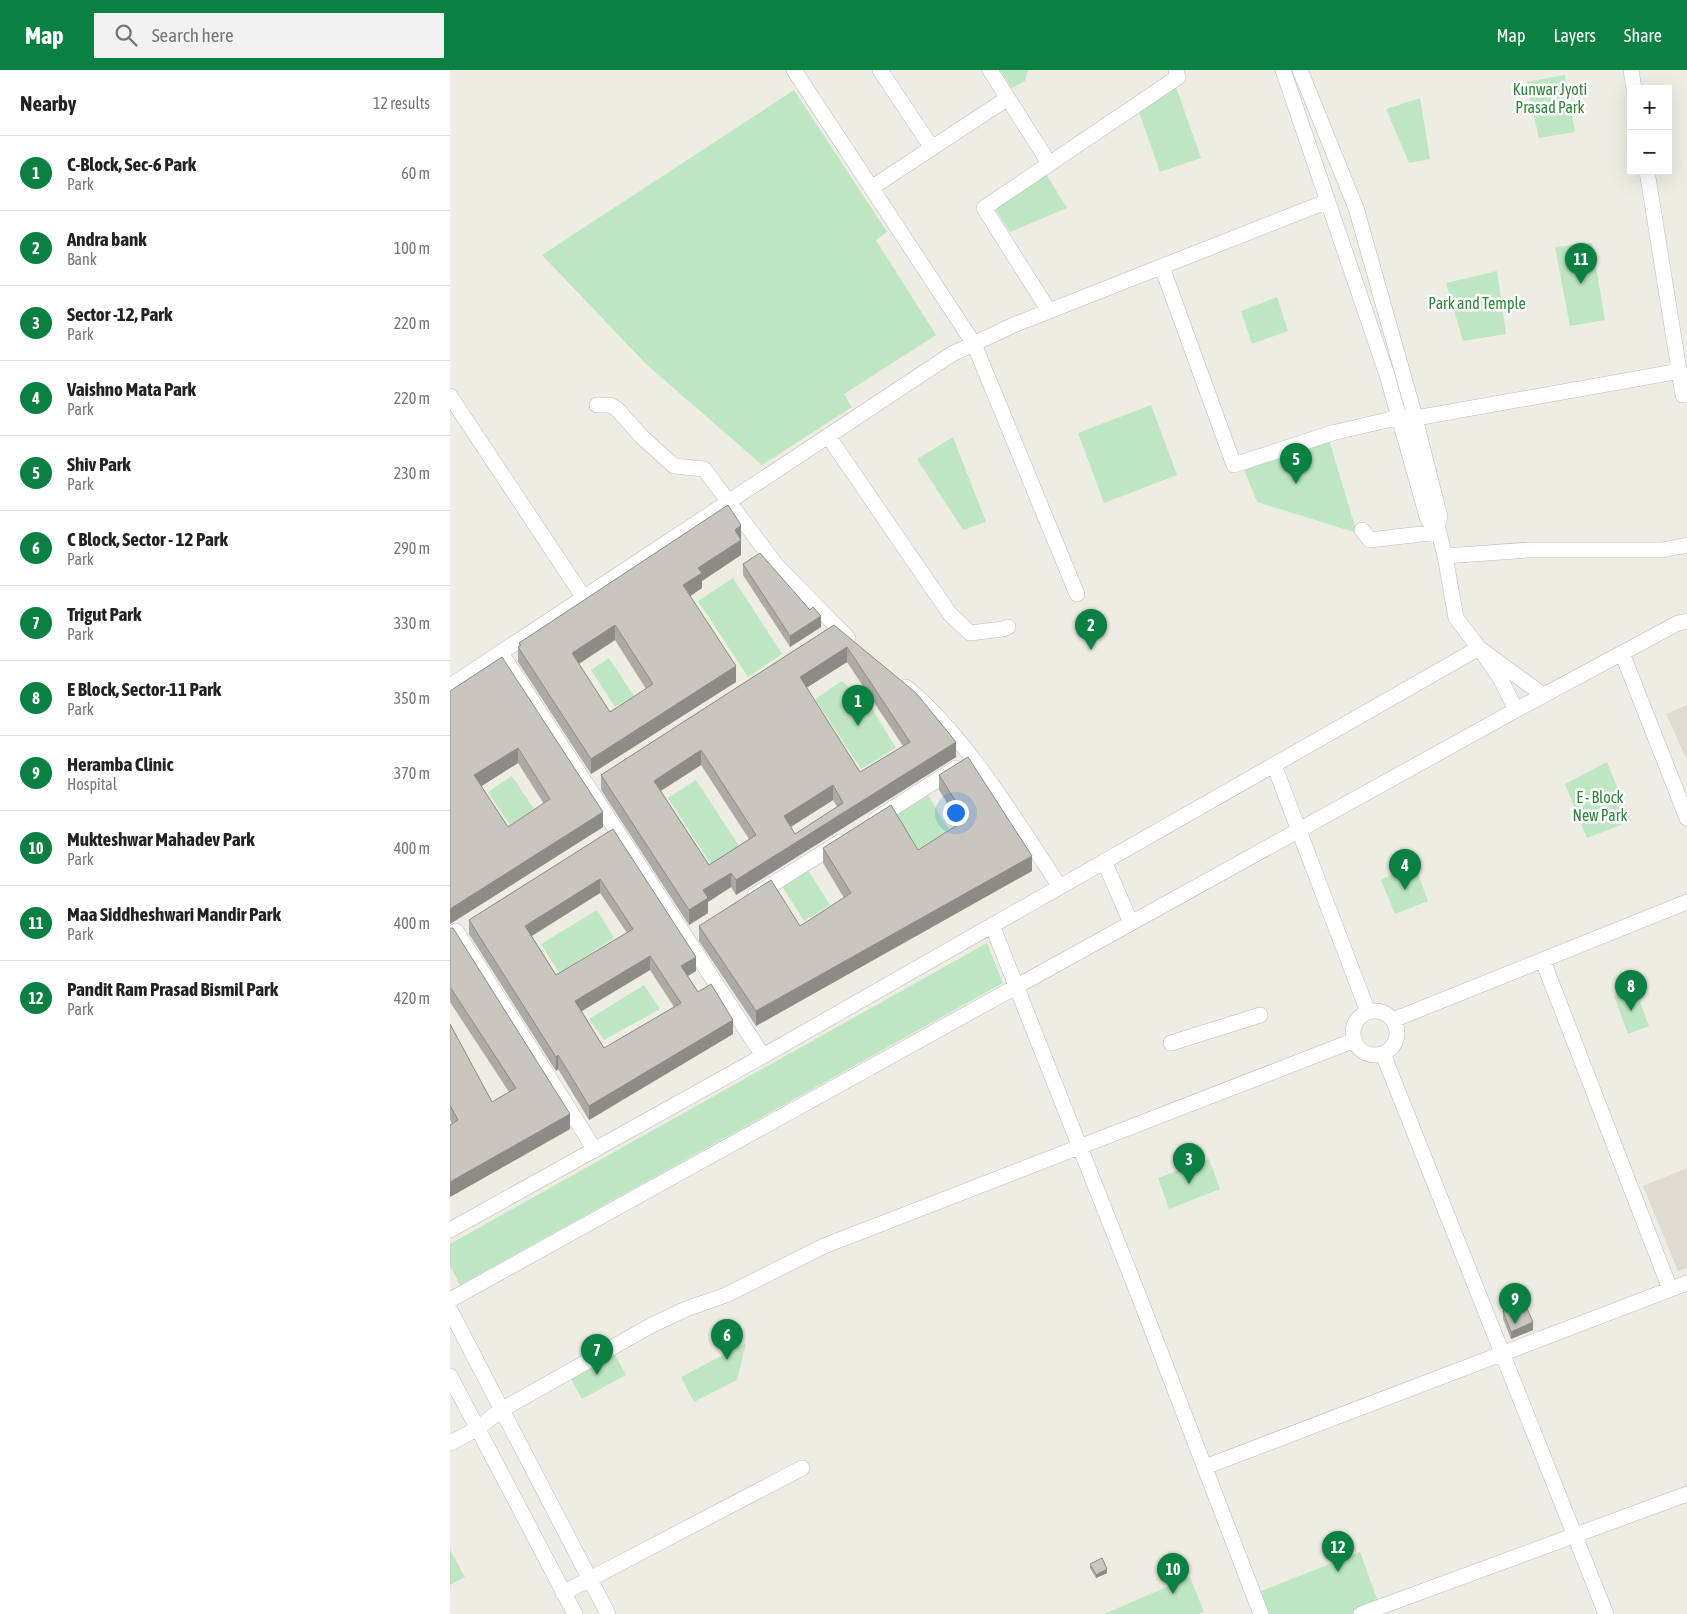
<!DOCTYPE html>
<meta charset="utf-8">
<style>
:root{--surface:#fff;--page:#f2f2f2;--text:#222;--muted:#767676;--line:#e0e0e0;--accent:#0b8043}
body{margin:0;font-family:"Asap Condensed",sans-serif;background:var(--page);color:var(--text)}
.controls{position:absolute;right:15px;top:15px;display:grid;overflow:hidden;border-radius:0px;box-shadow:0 5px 20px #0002}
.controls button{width:45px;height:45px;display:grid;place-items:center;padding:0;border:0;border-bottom:1px solid var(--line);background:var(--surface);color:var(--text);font:25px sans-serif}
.you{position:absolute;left:505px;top:742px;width:18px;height:18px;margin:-12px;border:4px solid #fff;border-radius:50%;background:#1a73e8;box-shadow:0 0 0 8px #1a73e833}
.badge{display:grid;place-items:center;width:32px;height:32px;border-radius:50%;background:var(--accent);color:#fff;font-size:16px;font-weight:700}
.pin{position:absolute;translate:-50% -41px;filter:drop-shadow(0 1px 2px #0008)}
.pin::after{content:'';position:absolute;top:26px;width:18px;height:15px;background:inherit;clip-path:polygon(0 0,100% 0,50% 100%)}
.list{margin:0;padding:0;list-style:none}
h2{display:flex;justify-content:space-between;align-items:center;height:65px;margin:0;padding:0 20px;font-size:21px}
h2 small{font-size:16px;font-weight:400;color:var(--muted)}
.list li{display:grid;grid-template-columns:32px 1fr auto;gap:15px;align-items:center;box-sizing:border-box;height:75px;padding:0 20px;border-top:1px solid var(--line)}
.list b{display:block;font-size:19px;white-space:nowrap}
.list p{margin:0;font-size:16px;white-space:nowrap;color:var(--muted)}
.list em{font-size:16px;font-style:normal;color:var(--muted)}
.icon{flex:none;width:28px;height:28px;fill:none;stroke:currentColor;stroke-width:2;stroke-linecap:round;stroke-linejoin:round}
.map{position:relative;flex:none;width:1237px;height:1544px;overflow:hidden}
header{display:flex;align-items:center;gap:30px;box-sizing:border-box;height:70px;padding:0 25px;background:var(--accent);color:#fff}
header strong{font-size:24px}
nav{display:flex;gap:28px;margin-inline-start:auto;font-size:18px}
.search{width:350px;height:45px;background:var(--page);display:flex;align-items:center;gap:12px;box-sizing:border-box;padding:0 18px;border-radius:0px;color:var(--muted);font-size:19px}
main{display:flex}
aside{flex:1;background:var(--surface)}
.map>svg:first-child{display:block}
</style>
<header>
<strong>Map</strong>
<div class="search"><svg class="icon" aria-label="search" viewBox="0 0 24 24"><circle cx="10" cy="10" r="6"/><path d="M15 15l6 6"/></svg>Search here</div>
<nav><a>Map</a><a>Layers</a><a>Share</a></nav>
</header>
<main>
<aside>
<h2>Nearby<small>12 results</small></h2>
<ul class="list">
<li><span class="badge">1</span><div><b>C-Block, Sec-6 Park</b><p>Park</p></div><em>60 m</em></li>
<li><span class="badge">2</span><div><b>Andra bank</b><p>Bank</p></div><em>100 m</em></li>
<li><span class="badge">3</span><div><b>Sector -12, Park</b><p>Park</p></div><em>220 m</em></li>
<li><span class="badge">4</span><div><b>Vaishno Mata Park</b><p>Park</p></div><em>220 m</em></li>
<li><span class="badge">5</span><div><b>Shiv Park</b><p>Park</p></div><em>230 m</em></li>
<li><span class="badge">6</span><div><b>C Block, Sector - 12 Park</b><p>Park</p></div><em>290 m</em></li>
<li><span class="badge">7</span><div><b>Trigut Park</b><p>Park</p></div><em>330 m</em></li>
<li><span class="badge">8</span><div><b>E Block, Sector-11 Park</b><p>Park</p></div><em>350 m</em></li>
<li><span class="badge">9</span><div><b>Heramba Clinic</b><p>Hospital</p></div><em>370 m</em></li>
<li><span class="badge">10</span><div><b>Mukteshwar Mahadev Park</b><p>Park</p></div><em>400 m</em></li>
<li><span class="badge">11</span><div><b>Maa Siddheshwari Mandir Park</b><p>Park</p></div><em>400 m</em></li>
<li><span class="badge">12</span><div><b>Pandit Ram Prasad Bismil Park</b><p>Park</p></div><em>420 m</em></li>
</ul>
</aside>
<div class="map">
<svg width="1237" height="1544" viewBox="0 0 1237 1544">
<rect width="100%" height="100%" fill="#eeede3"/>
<path fill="#dedcd1" d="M 1237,635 L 1237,690 L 1216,644 Z
M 1237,1098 L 1237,1198 L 1228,1201 L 1193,1116 Z"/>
<path fill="#bfe6c2" d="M 550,0 L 578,0 L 575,11 L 562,18 Z
M 1115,5 L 1125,62 L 1089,68 L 1076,12 Z
M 726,17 L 751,88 L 710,102 L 689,42 Z
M 344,20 L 437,162 L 426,170 L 486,265 L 394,324 L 402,337 L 312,395 L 196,294 L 92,185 Z
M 970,28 L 980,89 L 959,93 L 936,39 Z
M 596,104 L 617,138 L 560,162 L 544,137 Z
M 1142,173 L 1155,250 L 1120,256 L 1105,177 Z
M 1047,201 L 1056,264 L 1013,271 L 996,213 Z
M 827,227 L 838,261 L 802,274 L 791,241 Z
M 701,335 L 727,405 L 654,433 L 628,363 Z
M 503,367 L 536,452 L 513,460 L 467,389 Z
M 879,370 L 907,463 L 807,432 L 793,397 Z
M 283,508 L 332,584 L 298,607 L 248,531 Z
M 159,588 L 184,626 L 165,637 L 141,600 Z
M 392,611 L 419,634 L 446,678 L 411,699 L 365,629 Z
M 1157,692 L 1181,751 L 1137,768 L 1115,714 Z
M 62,706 L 84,739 L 60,755 L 38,722 Z
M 246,710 L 289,776 L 261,794 L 218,728 Z
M 478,725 L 499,760 L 468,779 L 446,745 Z
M 964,793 L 978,831 L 945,844 L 931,810 Z
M 358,800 L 380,835 L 354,851 L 332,816 Z
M 147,840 L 164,868 L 109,903 L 91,874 Z
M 537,873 L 553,913 L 10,1215 L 0,1196 L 0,1174 Z
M 194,915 L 210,939 L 154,970 L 139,949 Z
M 1185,918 L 1199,956 L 1178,964 L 1164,926 Z
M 759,1089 L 770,1119 L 719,1139 L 708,1108 Z
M 296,1273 L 287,1310 L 244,1332 L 231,1307 Z
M 162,1279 L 176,1305 L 132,1329 L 118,1304 Z
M 0,1480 L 15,1507 L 0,1515 Z
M 910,1482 L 929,1534 L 902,1544 L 814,1544 L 806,1523 Z
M 740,1507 L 754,1542 L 749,1544 L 654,1544 Z"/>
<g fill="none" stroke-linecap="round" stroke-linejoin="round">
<defs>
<path id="minor" d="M 344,0 L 524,274 L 627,524
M 430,0 L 482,78
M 540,0 L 599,93
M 833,0 L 937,305 L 978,450 L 987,455
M 850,0 L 906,138 L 962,336 L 990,447 L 987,455 L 995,486 L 1006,548 L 1029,578 L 1093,625
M 1181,0 L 1184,19
M 1197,101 L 1233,325 L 1237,325
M 421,118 L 558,28
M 712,197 L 784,395 L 882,363 L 950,347 L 966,348 L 1230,301
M 599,241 L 534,138 L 728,7 L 726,0
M 0,326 L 134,528
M 147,335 L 160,335 L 167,339 L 192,367 L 224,396 L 254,399 L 327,496 L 398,568
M 378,366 L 500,544 L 520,563 L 553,559 L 558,557
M 912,460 L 920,470 L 988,462
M 995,486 L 1078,480 L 1212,480 L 1237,475
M 51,583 L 313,986
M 1172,583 L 1237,748
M 0,616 L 502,284 L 566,254 L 878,131
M 456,617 C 517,667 566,751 610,817
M 824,695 L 918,942
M 426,749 L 506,698
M 654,791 L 681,853
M 305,825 L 390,772
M 542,855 L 690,1229 L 811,1544
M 6,861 L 145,1080
M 1093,891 L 1220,1219
M903 963a22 22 0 1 1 44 0a22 22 0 1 1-44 0Z
M 943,950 L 1237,832
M 721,973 L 810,945
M 933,984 L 1156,1544
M 0,1160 L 313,986 L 1029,578 L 1050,608 L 1066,640
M 0,1230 L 1066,640 L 1228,553 L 1237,551
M 0,1240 L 158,1544
M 0,1306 L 125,1544
M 0,1373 L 27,1359 L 51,1340 L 202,1255 L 236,1239 L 276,1225 L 374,1176 L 905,970
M 755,1397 L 1237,1213
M 113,1523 L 352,1398
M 911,1544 L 1237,1424"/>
</defs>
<use href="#minor" stroke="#b8bbc0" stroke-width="16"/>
<use href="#minor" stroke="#fff" stroke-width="15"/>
</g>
<path fill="#adaaa5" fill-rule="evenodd" d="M 291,455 L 291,485 L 252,511 L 252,518 L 240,526 L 286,612 L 141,704 L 68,592 L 68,577 L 69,576 L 69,573 ZM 165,570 L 196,619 L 160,642 L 129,594 Z
M 293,494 L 371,557 L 340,577 L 293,505 Z
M 384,555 L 506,687 L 286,825 L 281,817 L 258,832 L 258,843 L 239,855 L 151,720 L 151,705 ZM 397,592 L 453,676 L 410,702 L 356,618 ZM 251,695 L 299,769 L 259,795 L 211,721 ZM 383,730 L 387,737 L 345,764 L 341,757 Z
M 52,587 L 153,757 L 0,854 ZM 68,693 L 94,734 L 58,757 L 31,716 Z
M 489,705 L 582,801 L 306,956 L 249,871 L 249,856 L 350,856 L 394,828 L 373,793 L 373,778 L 468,780 L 510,754 L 489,720 Z
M 163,759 L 246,901 L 238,906 L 248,922 L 283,964 L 139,1050 L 108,999 L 106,1001 L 19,864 L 19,850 ZM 150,823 L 177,863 L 106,905 L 82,866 ZM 200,900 L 224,937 L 154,978 L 132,941 Z
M 0,858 L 120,1059 L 0,1127 L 0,1055 L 2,1054 L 0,1050 L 0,954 L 42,1032 L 59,1022 L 0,932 Z
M 1053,1241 L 1083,1260 L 1061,1269 L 1053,1249 Z
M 640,1494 L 657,1503 L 646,1508 L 640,1498 Z"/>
<path fill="#8d8b86" d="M 291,455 L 291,485 L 252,511 L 252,518 L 233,531 L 233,515 L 248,498 L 285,460 Z
M 371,546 L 371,557 L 340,577 L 340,566 Z
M 165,555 L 165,570 L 122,598 L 122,583 Z
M 397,577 L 397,592 L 350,622 L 350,607 Z
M 286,596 L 286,612 L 141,704 L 141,689 Z
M 506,672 L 506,687 L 286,825 L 286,810 Z
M 68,678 L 68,693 L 24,721 L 24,705 Z
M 251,680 L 251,695 L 204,725 L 204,711 Z
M 383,715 L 383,730 L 334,761 L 334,746 Z
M 153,742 L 153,757 L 0,854 L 0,839 Z
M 582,786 L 582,801 L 306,956 L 306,941 Z
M 281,803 L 281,817 L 258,832 L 258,843 L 239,855 L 239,840 L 253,820 Z
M 150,809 L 150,823 L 75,870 L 75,856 Z
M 200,886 L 200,900 L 125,945 L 125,931 Z
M 246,887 L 246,901 L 231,910 L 231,896 Z
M 283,950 L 283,964 L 139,1050 L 139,1036 Z
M 108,985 L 108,999 L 106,1001 L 106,987 Z
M 120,1044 L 120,1059 L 0,1127 L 0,1112 Z
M 1083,1252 L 1083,1260 L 1061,1269 L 1061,1262 Z
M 657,1499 L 657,1503 L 646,1508 L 646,1505 Z"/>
<path fill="#c9c6c0" stroke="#8d8b86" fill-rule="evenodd" d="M 278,435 L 291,455 L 285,460 L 291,470 L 248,498 L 252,503 L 233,515 L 286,596 L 141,689 L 68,577 L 71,575 L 69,573 ZM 165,555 L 203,614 L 160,642 L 122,583 Z
M 310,483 L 360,540 L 363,537 L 371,546 L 340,566 L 293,494 Z
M 384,555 L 466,623 L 506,672 L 286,810 L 281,803 L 253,820 L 258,828 L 239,840 L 151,705 ZM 397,577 L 460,672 L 410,702 L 350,607 ZM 251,680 L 306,765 L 259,795 L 204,711 ZM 383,715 L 393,733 L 345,764 L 334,746 Z
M 52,587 L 153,742 L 0,839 L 0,621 ZM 68,678 L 100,729 L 58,757 L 24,705 Z
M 518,687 L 582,786 L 306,941 L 249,856 L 321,810 L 350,856 L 401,823 L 373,778 L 441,735 L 468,780 L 517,749 L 489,705 Z
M 163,759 L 246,887 L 231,896 L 248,922 L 261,914 L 283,950 L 139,1036 L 108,985 L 106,987 L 19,850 ZM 150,809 L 183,859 L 106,905 L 75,856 ZM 200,886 L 231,933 L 154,978 L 125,931 Z
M 0,858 L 3,858 L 120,1044 L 0,1112 L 0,1055 L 8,1050 L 0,1035 L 0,954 L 42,1032 L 66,1018 L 0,917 Z
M 1074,1232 L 1083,1252 L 1061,1262 L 1053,1241 Z
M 652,1488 L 657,1499 L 646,1505 L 640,1494 Z"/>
<g text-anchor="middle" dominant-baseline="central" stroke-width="5" stroke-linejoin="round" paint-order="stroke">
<g font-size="16" fill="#33843c" stroke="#fff">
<text x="1100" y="19">Kunwar Jyoti<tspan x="1100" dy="18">Prasad Park</tspan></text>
<text x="1027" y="233">Park and Temple</text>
<text x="1150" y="727">E - Block<tspan x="1150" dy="18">New Park</tspan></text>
</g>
</g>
</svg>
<div class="controls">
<button>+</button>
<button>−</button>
</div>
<div class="you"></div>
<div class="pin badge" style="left:408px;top:656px">1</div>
<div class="pin badge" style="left:641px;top:580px">2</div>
<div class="pin badge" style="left:739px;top:1114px">3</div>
<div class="pin badge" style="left:955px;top:820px">4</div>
<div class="pin badge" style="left:846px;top:414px">5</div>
<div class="pin badge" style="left:277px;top:1290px">6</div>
<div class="pin badge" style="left:147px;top:1305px">7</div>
<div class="pin badge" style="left:1181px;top:941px">8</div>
<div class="pin badge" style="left:1065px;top:1254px">9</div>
<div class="pin badge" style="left:723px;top:1524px">10</div>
<div class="pin badge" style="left:1131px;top:214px">11</div>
<div class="pin badge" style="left:888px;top:1502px">12</div>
</div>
</main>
